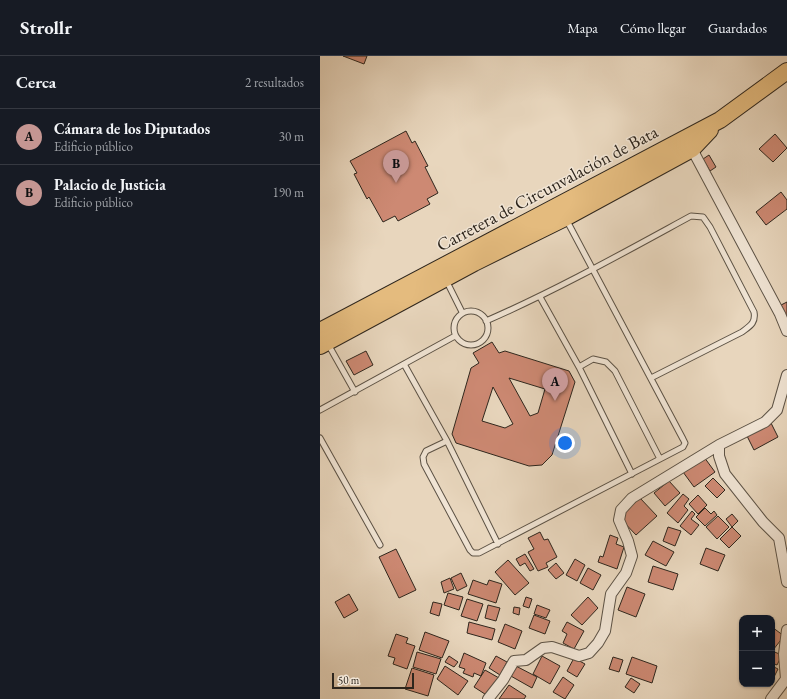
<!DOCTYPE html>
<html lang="es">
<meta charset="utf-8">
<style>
:root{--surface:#171b24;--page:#20242c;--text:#f1f3f6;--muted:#9ea1a6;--line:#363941;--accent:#c59692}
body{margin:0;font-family:"EB Garamond",serif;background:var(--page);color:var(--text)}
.controls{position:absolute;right:12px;bottom:12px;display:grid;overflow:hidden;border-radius:8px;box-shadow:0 1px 3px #0004}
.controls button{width:36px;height:36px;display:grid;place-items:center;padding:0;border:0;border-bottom:1px solid var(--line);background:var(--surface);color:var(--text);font:20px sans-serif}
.scale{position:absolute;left:12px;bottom:10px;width:82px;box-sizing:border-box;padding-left:4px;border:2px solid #2e261d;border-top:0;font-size:11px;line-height:14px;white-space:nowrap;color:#2e261d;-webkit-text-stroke:3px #f0e4d4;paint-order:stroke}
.you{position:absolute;left:245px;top:387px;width:14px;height:14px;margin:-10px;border:3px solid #fff;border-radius:50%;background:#1a73e8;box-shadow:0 0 0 6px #1a73e833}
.badge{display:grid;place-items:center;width:26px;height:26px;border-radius:50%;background:var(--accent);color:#111;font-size:13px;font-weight:700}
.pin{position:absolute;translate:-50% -33px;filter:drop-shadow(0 1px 2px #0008)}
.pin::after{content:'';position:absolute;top:21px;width:14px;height:12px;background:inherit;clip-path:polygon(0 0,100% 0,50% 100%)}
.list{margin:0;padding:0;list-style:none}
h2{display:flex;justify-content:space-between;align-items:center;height:52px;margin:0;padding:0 16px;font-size:17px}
h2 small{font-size:13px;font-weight:400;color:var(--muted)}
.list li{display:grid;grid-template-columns:26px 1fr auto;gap:12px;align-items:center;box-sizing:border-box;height:56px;padding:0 16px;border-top:1px solid var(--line)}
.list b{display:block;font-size:15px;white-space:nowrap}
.list p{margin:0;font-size:13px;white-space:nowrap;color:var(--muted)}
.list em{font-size:13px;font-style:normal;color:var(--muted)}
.map{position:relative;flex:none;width:467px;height:643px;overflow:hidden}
header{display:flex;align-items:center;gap:24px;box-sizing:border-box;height:56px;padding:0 20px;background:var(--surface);border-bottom:1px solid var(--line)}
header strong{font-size:19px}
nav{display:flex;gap:22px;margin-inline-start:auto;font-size:14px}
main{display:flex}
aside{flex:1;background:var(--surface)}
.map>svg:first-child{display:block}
</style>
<header>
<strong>Strollr</strong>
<nav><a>Mapa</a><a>Cómo llegar</a><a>Guardados</a></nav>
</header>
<main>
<aside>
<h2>Cerca<small>2 resultados</small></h2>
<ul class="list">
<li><span class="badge">A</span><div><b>Cámara de los Diputados</b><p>Edificio público</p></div><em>30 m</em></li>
<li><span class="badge">B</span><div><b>Palacio de Justicia</b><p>Edificio público</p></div><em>190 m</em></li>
</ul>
</aside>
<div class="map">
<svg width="467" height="643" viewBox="0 0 467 643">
<rect width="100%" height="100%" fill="#e8d6bd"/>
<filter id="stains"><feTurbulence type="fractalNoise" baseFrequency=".005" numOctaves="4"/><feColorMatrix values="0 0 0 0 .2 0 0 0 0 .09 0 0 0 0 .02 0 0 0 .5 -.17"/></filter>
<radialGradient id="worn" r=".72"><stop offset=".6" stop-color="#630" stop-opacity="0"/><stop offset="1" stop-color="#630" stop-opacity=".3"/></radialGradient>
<path fill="#cd8973" stroke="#2e261d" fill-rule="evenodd" d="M 23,0 L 47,0 L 44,8 Z
M 86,75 L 92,87 L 95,85 L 108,110 L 105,111 L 118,137 L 107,143 L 110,148 L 78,165 L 75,160 L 63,166 L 49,141 L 47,143 L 34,118 L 37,117 L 30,105 Z
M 455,78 L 467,92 L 453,106 L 439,93 Z
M 389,99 L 396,111 L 390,115 L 383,103 Z
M 461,136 L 467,144 L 467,153 L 446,169 L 436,156 Z
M 467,246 L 467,262 L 461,249 Z
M 172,286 L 179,297 L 185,295 L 249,315 L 255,326 L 232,399 L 222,409 L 209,410 L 136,387 L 132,378 L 151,312 L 159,307 L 153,297 ZM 189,322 L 225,333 L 218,357 L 210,360 ZM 173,331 L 193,368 L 185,372 L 162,365 Z
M 46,295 L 53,309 L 34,319 L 26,305 Z
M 451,367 L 458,381 L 434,394 L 427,380 Z
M 384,401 L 395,416 L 374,431 L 363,416 Z
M 393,422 L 405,434 L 397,442 L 385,430 Z
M 349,425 L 360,437 L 345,450 L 334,437 Z
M 363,438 L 369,443 L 364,450 L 368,454 L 358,467 L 347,457 Z
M 378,439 L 387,449 L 378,458 L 369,448 Z
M 320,442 L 337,460 L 316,479 L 299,461 Z
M 385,452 L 391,458 L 394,455 L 397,459 L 385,470 L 376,461 Z
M 372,455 L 375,458 L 371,463 L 379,469 L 371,479 L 360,470 Z
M 412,458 L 418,465 L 412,471 L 406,463 Z
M 398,460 L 409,471 L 397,483 L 386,471 Z
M 348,471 L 361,475 L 355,490 L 343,485 Z
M 412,471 L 421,480 L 409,492 L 400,483 Z
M 220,476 L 224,484 L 228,483 L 237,501 L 226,507 L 228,511 L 218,515 L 208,496 L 214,493 L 208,482 Z
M 290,479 L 298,482 L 296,488 L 304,491 L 297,513 L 278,506 L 280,500 L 283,501 Z
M 333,485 L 354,496 L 346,510 L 325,499 Z
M 386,492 L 405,499 L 398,515 L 380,508 Z
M 76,493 L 96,534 L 79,542 L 59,501 Z
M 205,498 L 214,513 L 210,515 L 205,507 L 200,510 L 196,503 Z
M 255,503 L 265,509 L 257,525 L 246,519 Z
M 188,504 L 209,527 L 195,539 L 175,516 Z
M 236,507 L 244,517 L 236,523 L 228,514 Z
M 333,510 L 358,518 L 353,534 L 328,526 Z
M 268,512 L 281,519 L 273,534 L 260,527 Z
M 141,517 L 147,530 L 137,535 L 131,522 Z
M 130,522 L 134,533 L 124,537 L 121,526 Z
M 153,524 L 167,529 L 169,524 L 182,528 L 176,547 L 148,538 Z
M 307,531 L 325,538 L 316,561 L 298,554 Z
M 128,537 L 143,541 L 139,554 L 124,549 Z
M 29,538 L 38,554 L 24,562 L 15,546 Z
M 206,541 L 212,543 L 209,552 L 203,550 Z
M 268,541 L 278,552 L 262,569 L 251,559 Z
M 147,543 L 163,548 L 157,565 L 141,560 Z
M 113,546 L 122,548 L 119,560 L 110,557 Z
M 168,549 L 180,552 L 176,565 L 165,562 Z
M 217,549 L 230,554 L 226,562 L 214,558 Z
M 194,551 L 200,552 L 199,559 L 193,557 Z
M 214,559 L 230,565 L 225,578 L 209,572 Z
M 149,566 L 175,573 L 172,584 L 147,577 Z
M 247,566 L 264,575 L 254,593 L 243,587 L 247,578 L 242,575 Z
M 185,568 L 202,575 L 195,593 L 178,586 Z
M 452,571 L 464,580 L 453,594 L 452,593 Z
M 105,576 L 129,585 L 122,602 L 99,594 Z
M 76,578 L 88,582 L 86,587 L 95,590 L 87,613 L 73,608 L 75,602 L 68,600 Z
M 452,595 L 462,599 L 457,609 L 452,607 Z
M 97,596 L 121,603 L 116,618 L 93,611 Z
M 144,597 L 166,607 L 161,620 L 154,617 L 153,621 L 143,617 L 145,613 L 139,611 Z
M 129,600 L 138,606 L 134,611 L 125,606 Z
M 176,600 L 187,606 L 180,619 L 169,612 Z
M 222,600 L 240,610 L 230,628 L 213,618 Z
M 293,601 L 303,604 L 299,616 L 289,613 Z
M 312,601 L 337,610 L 332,627 L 306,618 Z
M 254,602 L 265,608 L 257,621 L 247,615 Z
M 194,609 L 217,621 L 212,632 L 189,619 Z
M 125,610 L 148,625 L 138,639 L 117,623 Z
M 452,610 L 458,613 L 452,625 Z
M 92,612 L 114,619 L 108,640 L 85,633 Z
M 165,614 L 179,622 L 168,640 L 154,631 Z
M 243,621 L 254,629 L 245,643 L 233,636 Z
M 311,622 L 320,628 L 314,637 L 305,631 Z
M 189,629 L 206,640 L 204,643 L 179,643 Z"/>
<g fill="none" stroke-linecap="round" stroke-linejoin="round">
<defs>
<path id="service" d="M 126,224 L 142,256
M 220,241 L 259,311 L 273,303 L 286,306 L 295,315 L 340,403
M134 272a17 17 0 1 1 34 0a17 17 0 1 1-34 0Z
M 166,265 C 237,234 303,197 371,160 L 383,161 L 390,171 L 434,256 C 436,267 430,270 422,276 L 331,322
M 8,288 L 35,336
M 84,308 L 127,385 L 106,395 L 103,401 L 104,408 L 150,494 L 153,497 L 159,497 L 363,391 L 365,387 L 363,383 L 246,163
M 259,311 L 312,418
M 0,354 L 135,280
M 0,382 L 60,489
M 127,385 L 178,488"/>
<path id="minor" d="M 372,93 L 460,258 L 467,275
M 399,389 L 399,400 L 405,418 L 443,466 L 459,482 L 467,526
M 168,643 L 183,624 L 194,605 L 206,604 L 223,592 L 232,591 L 259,600 L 269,597 L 278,587 L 285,575 L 291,538 L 306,517 L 312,500 L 308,485 L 299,464 L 301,454 L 312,442 L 399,389 L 445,366 L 457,354 L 467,319
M 451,643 L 466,623 L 464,598 L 467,574"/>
<path id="primary" d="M 0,275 L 400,64 L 467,15
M 0,290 L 154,207 L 245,162 L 372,93 L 390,74"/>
</defs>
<use href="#service" stroke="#5c5245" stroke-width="7"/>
<use href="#minor" stroke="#5c5245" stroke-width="12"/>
<use href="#primary" stroke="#2e261d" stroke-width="18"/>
<use href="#service" stroke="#f0e4d4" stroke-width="5"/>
<use href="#minor" stroke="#f0e4d4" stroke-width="10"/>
<use href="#primary" stroke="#e4bb7e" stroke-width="16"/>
</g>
<g text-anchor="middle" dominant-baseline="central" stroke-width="3" stroke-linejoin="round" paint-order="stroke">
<g font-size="18" fill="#2e261d" stroke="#f0e4d4">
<text transform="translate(227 132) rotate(-28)">Carretera de Circunvalación de Bata</text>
</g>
</g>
<rect width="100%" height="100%" filter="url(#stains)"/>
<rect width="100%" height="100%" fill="url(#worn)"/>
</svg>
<div class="controls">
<button>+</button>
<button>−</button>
</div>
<div class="scale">50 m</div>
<div class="you"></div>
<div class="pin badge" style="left:235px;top:345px">A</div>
<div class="pin badge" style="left:76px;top:127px">B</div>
</div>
</main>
